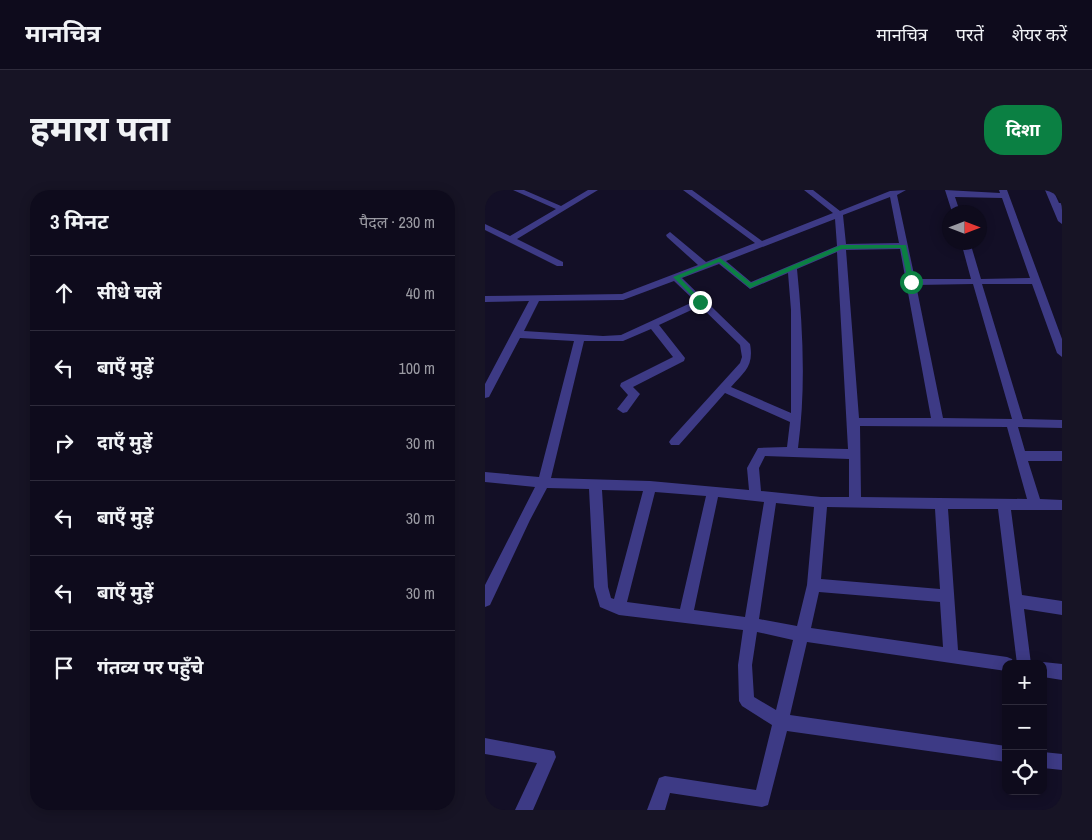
<!DOCTYPE html>
<html lang="hi">
<meta charset="utf-8">
<style>
:root{--surface:#0e0b1c;--page:#171425;--text:#f1f3f6;--muted:#9b9ba3;--line:#2e2b3b;--accent:#0b8043}
body{margin:0;font-family:"Archivo Narrow","Noto Sans Devanagari",sans-serif;background:var(--page);color:var(--text)}
.controls{position:absolute;right:15px;bottom:15px;display:grid;overflow:hidden;border-radius:10px;box-shadow:0 2px 12px #0003}
.controls button{width:45px;height:45px;display:grid;place-items:center;padding:0;border:0;border-bottom:1px solid var(--line);background:var(--surface);color:var(--text);font:25px sans-serif}
.compass{position:absolute;left:457px;top:15px;width:45px;height:45px;border-radius:50%;background:var(--surface);box-shadow:0 2px 12px #0003;rotate:90deg}
.stop{position:absolute;width:15px;height:15px;margin:-11px;border:4px solid #0b8043;border-radius:50%;background:#fff}
.stop.end{background:#0b8043;border-color:#fff;box-shadow:0 1px 5px #0008}
.list{margin:0;padding:0;list-style:none}
h2{display:flex;justify-content:space-between;align-items:center;height:65px;margin:0;padding:0 20px;font-size:21px}
h2 small{font-size:16px;font-weight:400;color:var(--muted)}
.list li{display:grid;grid-template-columns:32px 1fr auto;gap:15px;align-items:center;box-sizing:border-box;height:75px;padding:0 20px;border-top:1px solid var(--line)}
.list b{display:block;font-size:19px;white-space:nowrap}
.list em{font-size:16px;font-style:normal;color:var(--muted)}
.icon{flex:none;width:28px;height:28px;fill:none;stroke:currentColor;stroke-width:2;stroke-linecap:round;stroke-linejoin:round}
.map{position:relative;flex:none;width:577px;height:620px;overflow:hidden;border-radius:20px}
header{display:flex;align-items:center;gap:30px;box-sizing:border-box;height:70px;padding:0 25px;background:var(--surface);border-bottom:1px solid var(--line)}
header strong{font-size:24px}
nav{display:flex;gap:28px;margin-inline-start:auto;font-size:18px}
.intro{display:flex;align-items:center;justify-content:space-between;box-sizing:border-box;height:120px;padding:0 30px}
h1{margin:0;font-size:35px}
.button{padding:12px 22px;border-radius:20px;background:var(--accent);color:#fff;font-size:18px;font-weight:700}
main{display:flex;gap:30px;padding:0 30px}
aside{flex:1;background:var(--surface);border-radius:20px;box-shadow:0 2px 12px #0003}
.map>svg:first-child{display:block}
</style>
<header>
<strong>मानचित्र</strong>
<nav><a>मानचित्र</a><a>परतें</a><a>शेयर करें</a></nav>
</header>
<div class="intro"><h1>हमारा पता</h1><a class="button">दिशा</a></div>
<main>
<aside>
<h2>3 मिनट<small>पैदल · 230 m</small></h2>
<ul class="list">
<li><svg class="icon" aria-label="ahead" viewBox="0 0 24 24"><path d="M12 20V5M6 11l6-6 6 6"/></svg><div><b>सीधे चलें</b></div><em>40 m</em></li>
<li><svg class="icon" aria-label="left" viewBox="0 0 24 24"><path d="M17 20v-9H6M10 6l-5 5 5 5"/></svg><div><b>बाएँ मुड़ें</b></div><em>100 m</em></li>
<li><svg class="icon" aria-label="right" viewBox="0 0 24 24"><path d="M7 20v-9h11M14 6l5 5-5 5"/></svg><div><b>दाएँ मुड़ें</b></div><em>30 m</em></li>
<li><svg class="icon" aria-label="left" viewBox="0 0 24 24"><path d="M17 20v-9H6M10 6l-5 5 5 5"/></svg><div><b>बाएँ मुड़ें</b></div><em>30 m</em></li>
<li><svg class="icon" aria-label="left" viewBox="0 0 24 24"><path d="M17 20v-9H6M10 6l-5 5 5 5"/></svg><div><b>बाएँ मुड़ें</b></div><em>30 m</em></li>
<li><svg class="icon" aria-label="arrive" viewBox="0 0 24 24"><path d="M6 21V4h12l-3 4 3 4H6"/></svg><div><b>गंतव्य पर पहुँचे</b></div></li>
</ul>
</aside>
<div class="map">
<svg width="577" height="620" viewBox="0 0 577 620">
<rect width="100%" height="100%" fill="#130f26"/>
<g fill="none" stroke-linecap="round" stroke-linejoin="round">
<path fill="#3d3a85" fill-rule="evenodd" d="M 28,0 L 39,0 L 76,16 L 103,0 L 113,0 L 32,49 L 78,72 L 78,76 L 72,76 L 0,40 L 0,34 L 25,46 L 71,19 Z
M 198,0 L 207,0 L 277,51 L 348,23 L 319,0 L 328,0 L 355,21 L 405,1 L 421,0 L 412,5 L 430,89 L 486,89 L 476,52 L 485,52 L 496,89 L 545,88 L 517,8 L 470,7 L 475,22 L 467,22 L 460,0 L 515,3 L 514,0 L 522,0 L 577,149 L 577,167 L 572,163 L 547,94 L 497,94 L 538,229 L 577,230 L 577,238 L 533,237 L 540,261 L 577,261 L 577,271 L 543,271 L 555,309 L 577,310 L 577,320 L 526,320 L 537,405 L 577,411 L 577,425 L 539,419 L 546,474 L 532,474 L 513,319 L 463,319 L 473,460 L 522,467 L 527,469 L 529,474 L 521,474 L 521,481 L 322,452 L 305,525 L 521,556 L 521,572 L 302,541 L 283,615 L 277,617 L 185,603 L 180,620 L 162,620 L 174,588 L 180,586 L 271,600 L 287,535 L 257,516 L 254,511 L 253,475 L 258,440 L 134,425 L 115,417 L 109,397 L 104,299 L 62,298 L 45,330 L 5,415 L 0,417 L 0,395 L 50,297 L 0,292 L 0,282 L 54,287 L 89,151 L 35,148 L 4,207 L 0,208 L 0,194 L 44,111 L 0,112 L 0,106 L 137,104 L 213,75 L 182,47 L 181,45 L 185,42 L 221,72 L 270,53 ZM 405,7 L 414,53 L 361,54 L 358,25 ZM 350,29 L 352,56 L 266,92 L 241,71 ZM 415,59 L 446,228 L 374,228 L 361,60 ZM 352,62 L 363,259 L 313,258 C 321,198 318,139 312,79 ZM 234,74 L 265,99 L 303,83 L 306,120 L 306,223 L 246,197 C 260,181 269,176 265,154 L 197,88 ZM 189,91 L 210,111 L 136,145 L 118,146 L 39,141 L 54,111 L 138,110 ZM 488,94 L 527,229 L 458,228 L 431,95 ZM 215,116 L 255,155 L 257,167 L 255,173 L 186,249 L 184,252 L 186,255 L 194,255 L 240,203 L 305,232 L 302,257 L 273,258 L 262,278 L 264,300 L 165,291 L 66,288 L 99,151 L 138,151 L 166,139 L 188,167 L 136,193 L 135,196 L 143,205 L 132,219 L 138,223 L 142,222 L 155,204 L 148,197 L 199,171 L 200,168 L 174,135 ZM 375,236 L 522,237 L 542,309 L 376,307 ZM 280,266 L 364,269 L 364,307 L 336,307 L 276,301 L 274,278 ZM 117,300 L 158,301 L 129,409 L 126,408 L 123,397 ZM 170,302 L 221,306 L 195,419 L 142,412 ZM 233,307 L 279,312 L 260,427 L 209,420 ZM 291,313 L 329,317 L 322,395 L 312,436 L 274,429 ZM 342,317 L 450,319 L 455,399 L 336,389 ZM 334,402 L 455,412 L 458,457 L 326,438 ZM 272,442 L 308,450 L 291,520 L 269,507 L 267,475 Z
M 560,0 L 568,0 L 574,13 L 577,13 L 577,34 L 573,31 Z
M 558,472 L 577,474 L 577,490 L 558,487 L 558,474 L 553,474 Z
M 0,548 L 69,561 L 71,567 L 48,620 L 30,620 L 52,573 L 0,564 Z
M 558,562 L 577,564 L 577,580 L 558,578 Z"/>
</g>
<path fill="#0b8043" d="M 421,55 L 429,92 L 426,94 L 423,92 L 416,58 L 357,59 L 265,98 L 234,72 L 195,88 L 217,111 L 217,114 L 215,114 L 188,87 L 235,68 L 266,93 L 356,55 Z"/>
</svg>
<div class="controls">
<button>+</button>
<button>−</button>
<button><svg class="icon" aria-label="locate" viewBox="0 0 24 24"><circle cx="12" cy="12" r="6"/><path d="M12 2v4M12 18v4M2 12h4M18 12h4"/></svg></button>
</div>
<svg class="compass" viewBox="-18 -18 36 36"><path d="M0-13l5 13h-10z" fill="#e53935"/><path d="M0 13l5-13h-10z" fill="#9b9ba3"/></svg>
<div class="stop" style="left:426px;top:92px"></div>
<div class="stop end" style="left:215px;top:112px"></div>
</div>
</main>
